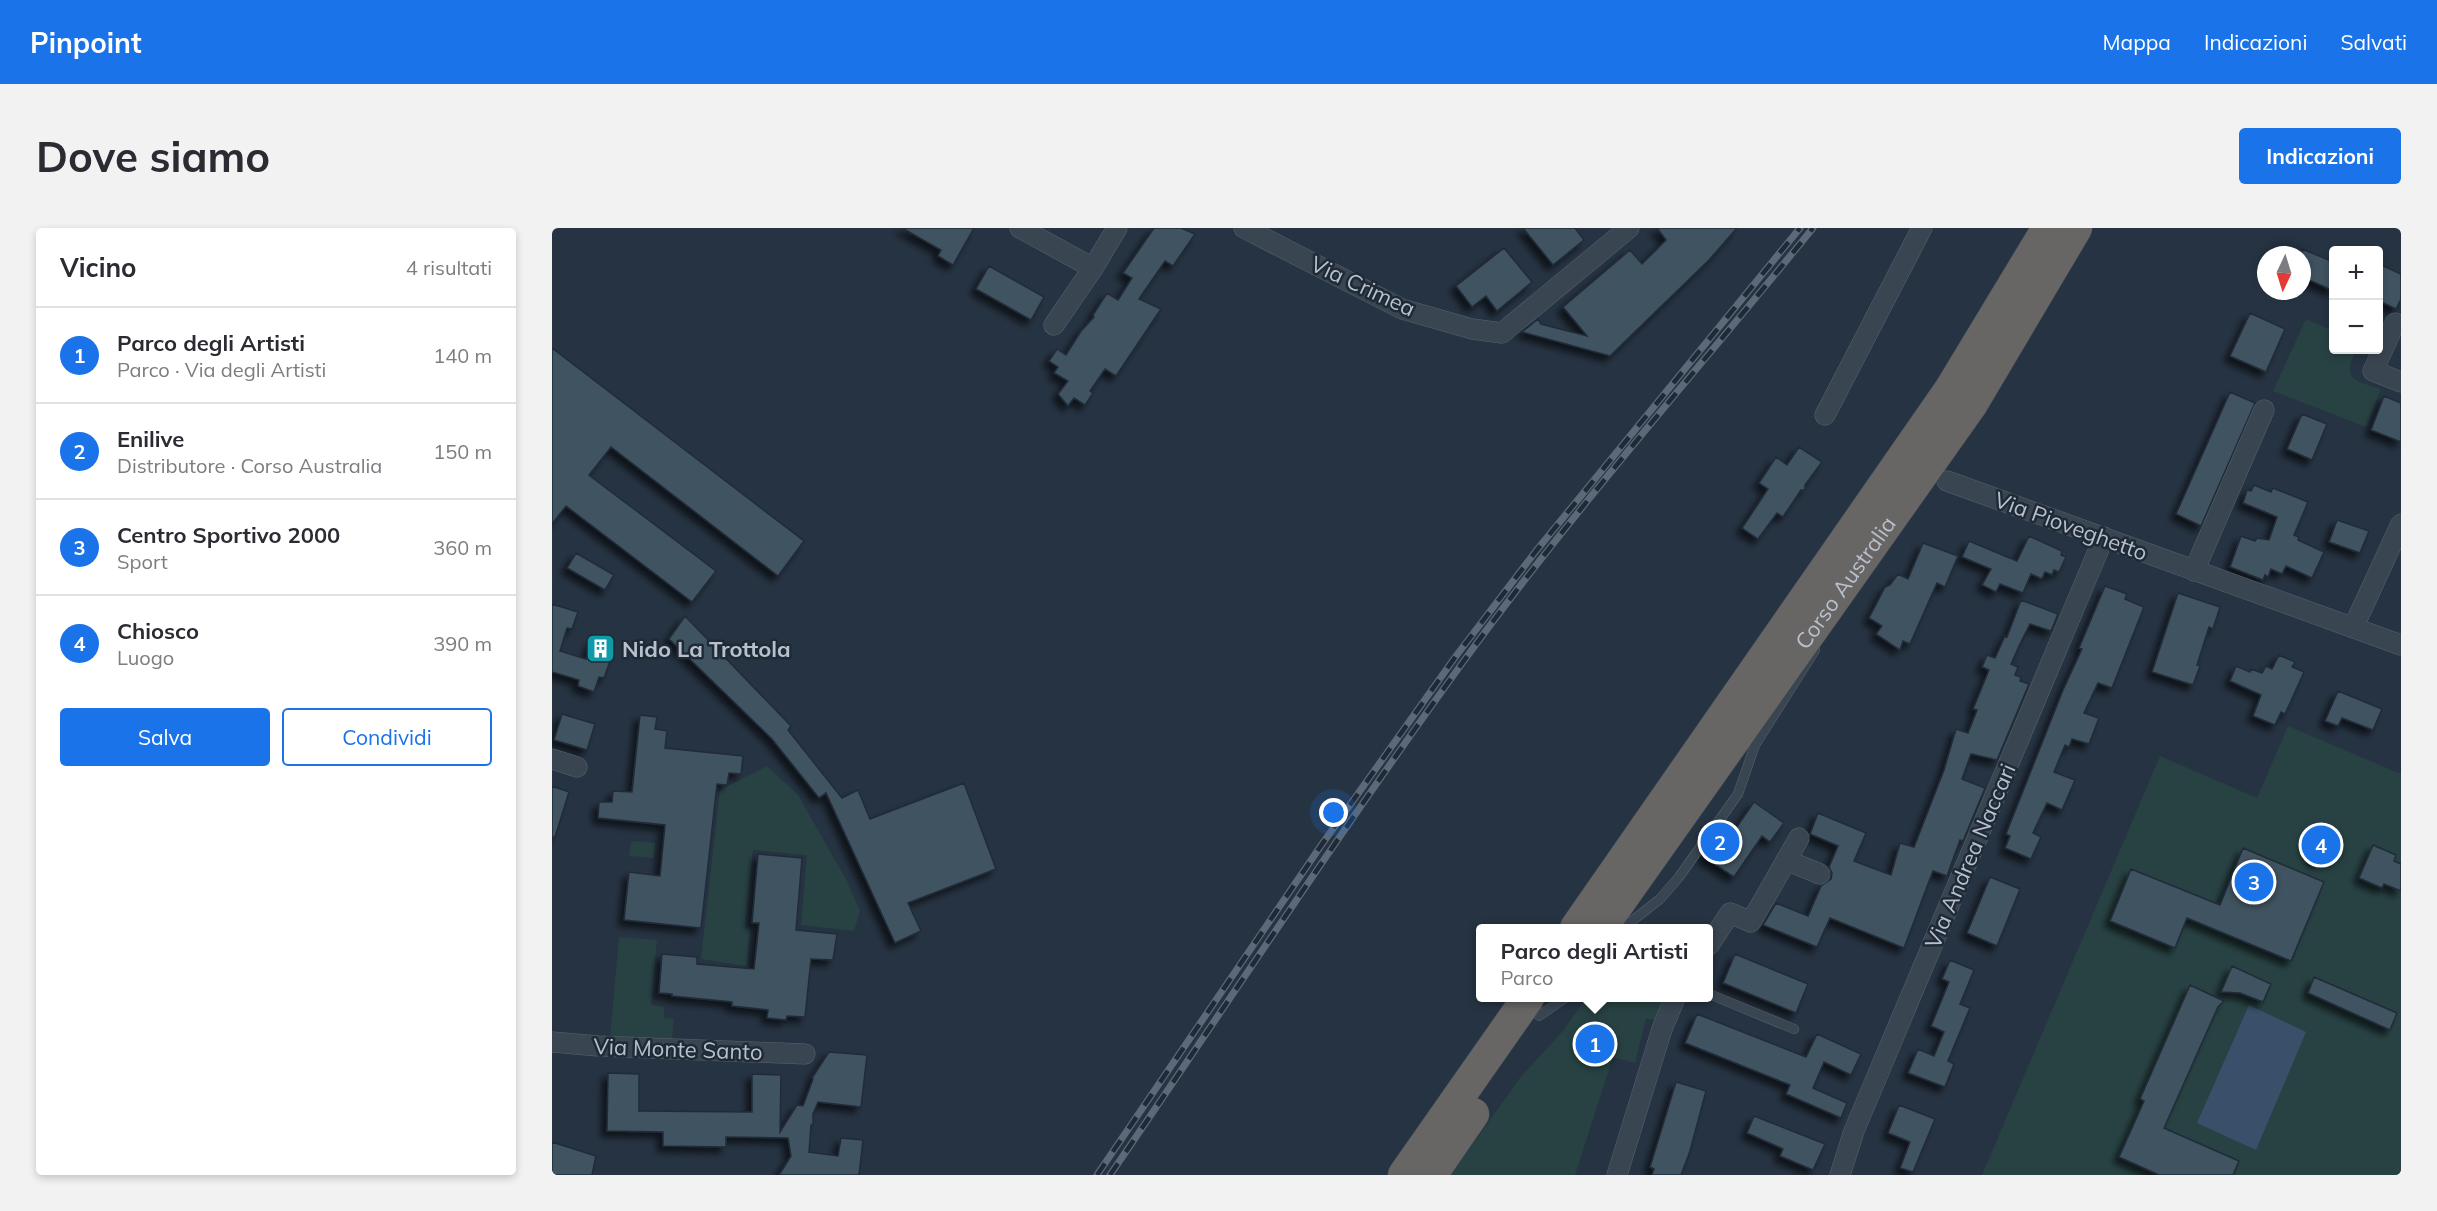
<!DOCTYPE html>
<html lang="it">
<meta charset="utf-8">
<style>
:root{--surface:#fff;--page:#f2f2f3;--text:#2b2b33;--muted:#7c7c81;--line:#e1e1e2;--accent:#1a73e8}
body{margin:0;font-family:Mulish,sans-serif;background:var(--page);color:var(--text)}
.controls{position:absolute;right:18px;top:18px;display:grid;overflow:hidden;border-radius:6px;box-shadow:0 3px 9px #0003}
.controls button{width:54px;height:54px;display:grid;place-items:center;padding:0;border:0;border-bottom:2px solid var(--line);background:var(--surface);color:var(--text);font:30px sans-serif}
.compass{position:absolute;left:1705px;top:18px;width:54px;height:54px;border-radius:50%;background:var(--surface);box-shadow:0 3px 9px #0003;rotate:184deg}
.you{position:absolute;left:782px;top:585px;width:21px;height:21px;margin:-15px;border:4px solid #fff;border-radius:50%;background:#1a73e8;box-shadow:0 0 0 9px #1a73e833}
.badge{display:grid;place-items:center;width:39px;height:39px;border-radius:50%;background:var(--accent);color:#fff;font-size:20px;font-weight:700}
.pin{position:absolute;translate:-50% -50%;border:3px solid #fff;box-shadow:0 2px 6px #0006}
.popup{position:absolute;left:924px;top:696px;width:237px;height:78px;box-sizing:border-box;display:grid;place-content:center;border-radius:6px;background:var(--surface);filter:drop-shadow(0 2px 4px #0005);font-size:20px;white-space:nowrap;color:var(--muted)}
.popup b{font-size:22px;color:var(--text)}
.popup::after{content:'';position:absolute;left:50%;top:100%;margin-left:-12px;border:12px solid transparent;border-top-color:var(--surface)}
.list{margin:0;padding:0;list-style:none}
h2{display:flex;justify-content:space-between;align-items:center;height:78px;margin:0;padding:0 24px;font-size:26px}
h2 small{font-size:20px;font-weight:400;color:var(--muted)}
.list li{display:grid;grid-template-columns:39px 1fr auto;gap:18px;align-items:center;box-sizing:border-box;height:96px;padding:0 24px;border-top:2px solid var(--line)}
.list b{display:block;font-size:22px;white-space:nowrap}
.list p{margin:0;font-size:20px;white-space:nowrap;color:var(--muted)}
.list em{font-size:20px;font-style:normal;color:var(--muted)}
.actions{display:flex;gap:12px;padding:18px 24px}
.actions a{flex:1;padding:14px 0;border:2px solid var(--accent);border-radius:6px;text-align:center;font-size:21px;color:var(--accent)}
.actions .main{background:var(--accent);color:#fff}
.map{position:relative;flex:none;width:1849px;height:947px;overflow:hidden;border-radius:6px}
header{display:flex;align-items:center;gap:36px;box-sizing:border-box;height:84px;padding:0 30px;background:var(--accent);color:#fff}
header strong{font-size:28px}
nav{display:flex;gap:33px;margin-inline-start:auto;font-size:21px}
.intro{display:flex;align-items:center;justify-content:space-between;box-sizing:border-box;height:144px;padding:0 36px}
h1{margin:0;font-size:42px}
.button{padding:15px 27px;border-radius:6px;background:var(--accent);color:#fff;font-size:21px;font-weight:700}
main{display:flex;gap:36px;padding:0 36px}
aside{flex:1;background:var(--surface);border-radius:6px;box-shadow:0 3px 9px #0003}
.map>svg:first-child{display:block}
</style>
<header>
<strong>Pinpoint</strong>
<nav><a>Mappa</a><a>Indicazioni</a><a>Salvati</a></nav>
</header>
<div class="intro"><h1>Dove siamo</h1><a class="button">Indicazioni</a></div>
<main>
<aside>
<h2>Vicino<small>4 risultati</small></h2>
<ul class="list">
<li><span class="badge">1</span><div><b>Parco degli Artisti</b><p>Parco · Via degli Artisti</p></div><em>140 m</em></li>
<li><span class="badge">2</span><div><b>Enilive</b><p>Distributore · Corso Australia</p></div><em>150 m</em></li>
<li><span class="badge">3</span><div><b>Centro Sportivo 2000</b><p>Sport</p></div><em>360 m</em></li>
<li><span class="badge">4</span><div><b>Chiosco</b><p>Luogo</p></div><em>390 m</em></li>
</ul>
<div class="actions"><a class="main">Salva</a><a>Condividi</a></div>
</aside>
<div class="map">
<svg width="1849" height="947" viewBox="0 0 1849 947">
<defs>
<filter id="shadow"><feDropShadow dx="-5.5" dy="5.5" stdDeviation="3" flood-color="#0009"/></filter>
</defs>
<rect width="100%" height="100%" fill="#263342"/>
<path fill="#284243" d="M 1754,91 L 1781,103 L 1782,122 L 1804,122 C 1789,153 1804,153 1829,161 L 1814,199 L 1721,163 Z
M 1736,498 L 1849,546 L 1849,947 L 1430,947 L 1608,528 L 1705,570 Z
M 215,538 L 246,567 L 294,651 L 308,683 L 302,703 L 249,697 L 255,627 L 201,622 L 193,700 L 198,701 L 195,738 L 149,731 L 168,562 Z
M 79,613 L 103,615 L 102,630 L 77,628 Z
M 67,709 L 105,712 L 99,777 L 112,779 L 112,790 L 122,791 L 120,812 L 58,809 Z
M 1034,770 L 1111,770 L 1105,793 L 1094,790 L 1083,835 L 1061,829 L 1023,947 L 899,947 L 967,851 L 1010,804 Z"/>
<path fill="#39506a" d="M 1697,777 L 1754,804 L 1704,922 L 1645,895 Z"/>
<path fill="#415261" stroke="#212c39" stroke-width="1.5" filter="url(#shadow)" d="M 350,0 L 422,0 L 401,37 L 386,28 L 389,22 Z
M 602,0 L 629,0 L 643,6 L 621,38 L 613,33 L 587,71 L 609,81 L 564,148 L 553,141 L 538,163 L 541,165 L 533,177 L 522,170 L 516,178 L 506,166 L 516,153 L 502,145 L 506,139 L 497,133 L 505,121 L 514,127 L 529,103 L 542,89 L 541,87 L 555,65 L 566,72 L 580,50 L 571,45 Z
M 971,0 L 1023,0 L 1032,12 L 1001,37 Z
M 1105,0 L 1185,0 L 1157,32 L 1058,128 L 970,104 L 986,91 L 989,96 L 1035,108 L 1011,79 L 1078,22 L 1090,36 L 1114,12 Z
M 952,20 L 980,54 L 945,83 L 934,68 L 920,79 L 904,58 Z
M 1750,21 L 1782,34 L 1782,63 L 1750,49 Z
M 1827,36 L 1849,46 L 1849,71 L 1844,81 L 1827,73 Z
M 437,38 L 492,69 L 479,92 L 424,61 Z
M 1698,85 L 1733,101 L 1714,144 L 1678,128 Z
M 0,120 L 252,313 L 226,348 L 59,219 L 37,247 L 164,343 L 140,374 L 14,278 L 0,296 Z
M 1678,164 L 1703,175 L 1649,298 L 1624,286 Z
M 1832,168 L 1849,175 L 1849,214 L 1819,202 Z
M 1750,186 L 1775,196 L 1760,232 L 1735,221 Z
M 1247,219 L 1270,234 L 1253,257 L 1253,262 L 1249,262 L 1231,289 L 1225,285 L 1206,311 L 1190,300 L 1216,261 L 1207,255 L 1224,229 L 1235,237 Z
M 1702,257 L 1719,264 L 1721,260 L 1756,274 L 1742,307 L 1747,309 L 1746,312 L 1772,324 L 1760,350 L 1734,338 L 1730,346 L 1719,341 L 1716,349 L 1713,347 L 1711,352 L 1678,339 L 1689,308 L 1703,313 L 1705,310 L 1717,312 L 1725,289 L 1691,275 L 1695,262 L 1699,263 Z
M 1785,292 L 1817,303 L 1808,325 L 1777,314 Z
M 1477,308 L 1510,323 L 1509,327 L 1514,329 L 1507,344 L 1502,342 L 1500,347 L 1493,344 L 1490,351 L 1479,346 L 1471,365 L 1448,356 L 1444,364 L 1430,357 L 1439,341 L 1410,329 L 1417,313 L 1465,333 Z
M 1371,315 L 1406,328 L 1393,359 L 1385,355 L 1358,416 L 1351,413 L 1348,422 L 1324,406 L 1330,398 L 1317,390 L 1333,359 L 1338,357 L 1346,346 L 1356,351 Z
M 24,325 L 62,347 L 53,362 L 15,340 Z
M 1553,358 L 1575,366 L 1573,371 L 1592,379 L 1560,460 L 1546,455 L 1532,485 L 1547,490 L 1537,516 L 1520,511 L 1517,519 L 1513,517 L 1502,544 L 1523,552 L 1510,582 L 1495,575 L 1481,605 L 1489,609 L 1479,631 L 1453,620 L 1458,608 L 1454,606 L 1511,462 L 1530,421 L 1527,420 Z
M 1626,365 L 1668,379 L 1661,401 L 1657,399 L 1645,437 L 1648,438 L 1641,457 L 1600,444 Z
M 1469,372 L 1506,386 L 1499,403 L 1478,396 L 1468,416 L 1459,436 L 1466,439 L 1463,447 L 1469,449 L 1468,453 L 1477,456 L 1445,532 L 1419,526 L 1410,551 L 1433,560 L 1411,613 L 1408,612 L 1395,648 L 1381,643 L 1352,720 L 1278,690 L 1265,719 L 1211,697 L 1224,675 L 1256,688 L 1269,658 L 1279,651 L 1280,645 L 1277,639 L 1286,618 L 1258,606 L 1266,585 L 1314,605 L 1302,633 L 1339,647 L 1348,615 L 1362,619 L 1392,542 L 1404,501 L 1416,505 L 1425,482 L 1421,481 L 1437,442 L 1430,439 L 1435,427 L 1443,430 L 1453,408 L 1455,409 Z
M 0,376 L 26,384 L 20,401 L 15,400 L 8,423 L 34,431 L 40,412 L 63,419 L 52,450 L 47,449 L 42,464 L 26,458 L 27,452 L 0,444 Z
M 133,388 L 239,498 L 236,502 L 290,570 L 306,562 L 318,591 L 412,555 L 444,641 L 356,675 L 369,703 L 343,715 L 274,565 L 267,570 L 220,511 L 117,411 Z
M 1727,427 L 1743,434 L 1740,439 L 1752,444 L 1733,486 L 1729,484 L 1723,497 L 1701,488 L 1709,467 L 1678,453 L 1684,438 L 1698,444 L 1699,441 L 1710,445 L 1714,438 L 1720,441 Z
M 1786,463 L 1830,481 L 1821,502 L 1790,490 L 1786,498 L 1773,493 Z
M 10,486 L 43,496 L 35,522 L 2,512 Z
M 88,487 L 105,489 L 103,501 L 115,503 L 113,520 L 191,528 L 189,546 L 177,545 L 175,557 L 165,556 L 149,700 L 72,692 L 77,644 L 108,648 L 113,597 L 46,590 L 47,574 L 60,574 L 61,563 L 80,564 Z
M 0,558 L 17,564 L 3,609 L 0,609 Z
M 1202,574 L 1232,595 L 1218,614 L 1210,608 L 1182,649 L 1150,628 L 1168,602 L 1178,609 Z
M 1771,605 L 1780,610 L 1783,619 L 1778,628 L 1763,634 L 1755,617 L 1761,607 Z
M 1821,617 L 1844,627 L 1842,633 L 1849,636 L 1849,663 L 1832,656 L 1830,660 L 1807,650 Z
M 1691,620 L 1772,654 L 1739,733 L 1635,690 L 1623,720 L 1558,693 L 1579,641 L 1668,677 Z
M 206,626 L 250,630 L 244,702 L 285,706 L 281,732 L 259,731 L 253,789 L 235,788 L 234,792 L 215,790 L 216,782 L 180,778 L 180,774 L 120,768 L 120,766 L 107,765 L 110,726 L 145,729 L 145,736 L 202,741 L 207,695 L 200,695 Z
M 1438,649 L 1468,661 L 1445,718 L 1415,705 Z
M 1183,726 L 1256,756 L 1244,785 L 1171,755 Z
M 1398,732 L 1422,742 L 1408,776 L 1418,780 L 1396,833 L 1402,836 L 1393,859 L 1356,845 L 1366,821 L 1382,828 L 1392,804 L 1379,798 L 1397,754 L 1390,751 Z
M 1680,738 L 1719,756 L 1711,774 L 1688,765 L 1669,764 Z
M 1762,749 L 1845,785 L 1838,802 L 1756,765 Z
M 1638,757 L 1672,773 L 1666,779 L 1612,900 L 1687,933 L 1681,947 L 1607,947 L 1567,929 L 1592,873 L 1588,871 Z
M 1145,786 L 1254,829 L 1265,806 L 1309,826 L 1299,847 L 1272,834 L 1261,860 L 1295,875 L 1289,890 L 1234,866 L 1238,857 L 1133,815 Z
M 277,824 L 315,827 L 309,879 L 266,874 L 261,886 L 261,897 L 259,897 L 257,924 L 286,928 L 289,910 L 311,912 L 307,947 L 227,947 L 239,928 L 236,910 L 174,909 L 174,919 L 111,918 L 111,904 L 55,903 L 56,845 L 87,846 L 87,883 L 200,884 L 200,846 L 229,847 L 228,904 L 245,877 L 251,878 L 261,851 L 260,850 Z
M 1124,854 L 1154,863 L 1138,923 L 1129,947 L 1100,947 L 1102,941 L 1098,939 Z
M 1347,877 L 1383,891 L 1361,944 L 1348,940 L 1358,914 L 1336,905 Z
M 1202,888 L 1273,916 L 1261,942 L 1228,928 L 1231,921 L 1195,905 Z
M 0,914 L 44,928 L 40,947 L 0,947 Z"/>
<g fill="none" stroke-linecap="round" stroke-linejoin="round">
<defs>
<path id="service" d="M 1071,700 L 1108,671 L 1127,649 L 1186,566 L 1203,517 L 1263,422
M 1157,766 L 1242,801
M 987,788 L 1013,770"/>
<path id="minor" d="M 468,0 L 541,40 L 565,0
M 692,0 L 850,81 L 920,101 L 950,105 L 1077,0
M 1843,95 L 1821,143 L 1849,154
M 502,97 L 541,40
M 1273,187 L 1370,0
M 1395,253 L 1849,417
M 1642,343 L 1712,182
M 1801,400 L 1849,296
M 0,531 L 25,539
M 1234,632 L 1268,646
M 1157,717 L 1178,685 L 1199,694 L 1247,610
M 0,814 L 46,818 L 253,826
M 1065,947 L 1110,801 L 1123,770
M 1288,947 L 1302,903 L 1552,309"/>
<g id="trunk">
<path d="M 1024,700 L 1398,162 L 1496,0"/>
<path id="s1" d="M 1049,700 L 1419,177 L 1524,0"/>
<path d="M 852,947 L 976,770"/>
<path d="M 879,947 L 921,886"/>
</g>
</defs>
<use href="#service" stroke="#58636f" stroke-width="10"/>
<use href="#minor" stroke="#58636f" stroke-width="21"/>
<use href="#trunk" stroke="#45505c" stroke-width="33"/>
<use href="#service" stroke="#3a4552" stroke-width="9"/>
<use href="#minor" stroke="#3a4552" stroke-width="20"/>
<use href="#trunk" stroke="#686664" stroke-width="32"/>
<defs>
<path id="rail" d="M 545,947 L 768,619 L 904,428 L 984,323 L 1248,0
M 558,947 C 675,776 789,602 911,434 C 1020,284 1144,144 1261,0"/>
</defs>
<use href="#rail" stroke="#5c6979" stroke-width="7"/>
<use href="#rail" stroke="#1f2a37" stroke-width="4.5" stroke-dasharray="14" stroke-linecap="butt"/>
</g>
<defs>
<symbol id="building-square" viewBox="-11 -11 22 22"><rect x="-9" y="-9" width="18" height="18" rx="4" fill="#0f9aa8" stroke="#1f2a37"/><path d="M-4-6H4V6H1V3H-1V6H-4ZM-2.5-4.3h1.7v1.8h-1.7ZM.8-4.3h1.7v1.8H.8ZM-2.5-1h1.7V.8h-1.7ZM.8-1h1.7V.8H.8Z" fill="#fff"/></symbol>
</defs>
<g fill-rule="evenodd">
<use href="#building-square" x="32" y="404" width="33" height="33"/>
</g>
<g text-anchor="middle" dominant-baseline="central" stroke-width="5" stroke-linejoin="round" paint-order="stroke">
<g font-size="22" fill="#b7c0cc" stroke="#1f2a37">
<text transform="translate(811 58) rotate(25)">Via Crimea</text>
<text transform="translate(1519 298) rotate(20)">Via Pioveghetto</text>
<text stroke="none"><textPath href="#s1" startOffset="423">Corso Australia</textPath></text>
<text transform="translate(1418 628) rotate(-67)">Via Andrea Naccari</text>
<text transform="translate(126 821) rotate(2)">Via Monte Santo</text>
</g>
<g font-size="22" font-weight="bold" fill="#b7c0cc" stroke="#1f2a37" text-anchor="start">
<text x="70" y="421">Nido La Trottola</text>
</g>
</g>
</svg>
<div class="controls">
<button>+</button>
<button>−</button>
</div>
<svg class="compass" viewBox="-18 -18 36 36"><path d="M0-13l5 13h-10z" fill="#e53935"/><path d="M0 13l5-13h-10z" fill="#7c7c81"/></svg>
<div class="you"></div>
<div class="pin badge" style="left:1043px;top:816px">1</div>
<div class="popup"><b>Parco degli Artisti</b>Parco</div>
<div class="pin badge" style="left:1168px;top:614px">2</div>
<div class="pin badge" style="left:1702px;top:654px">3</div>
<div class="pin badge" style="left:1769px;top:617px">4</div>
</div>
</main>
